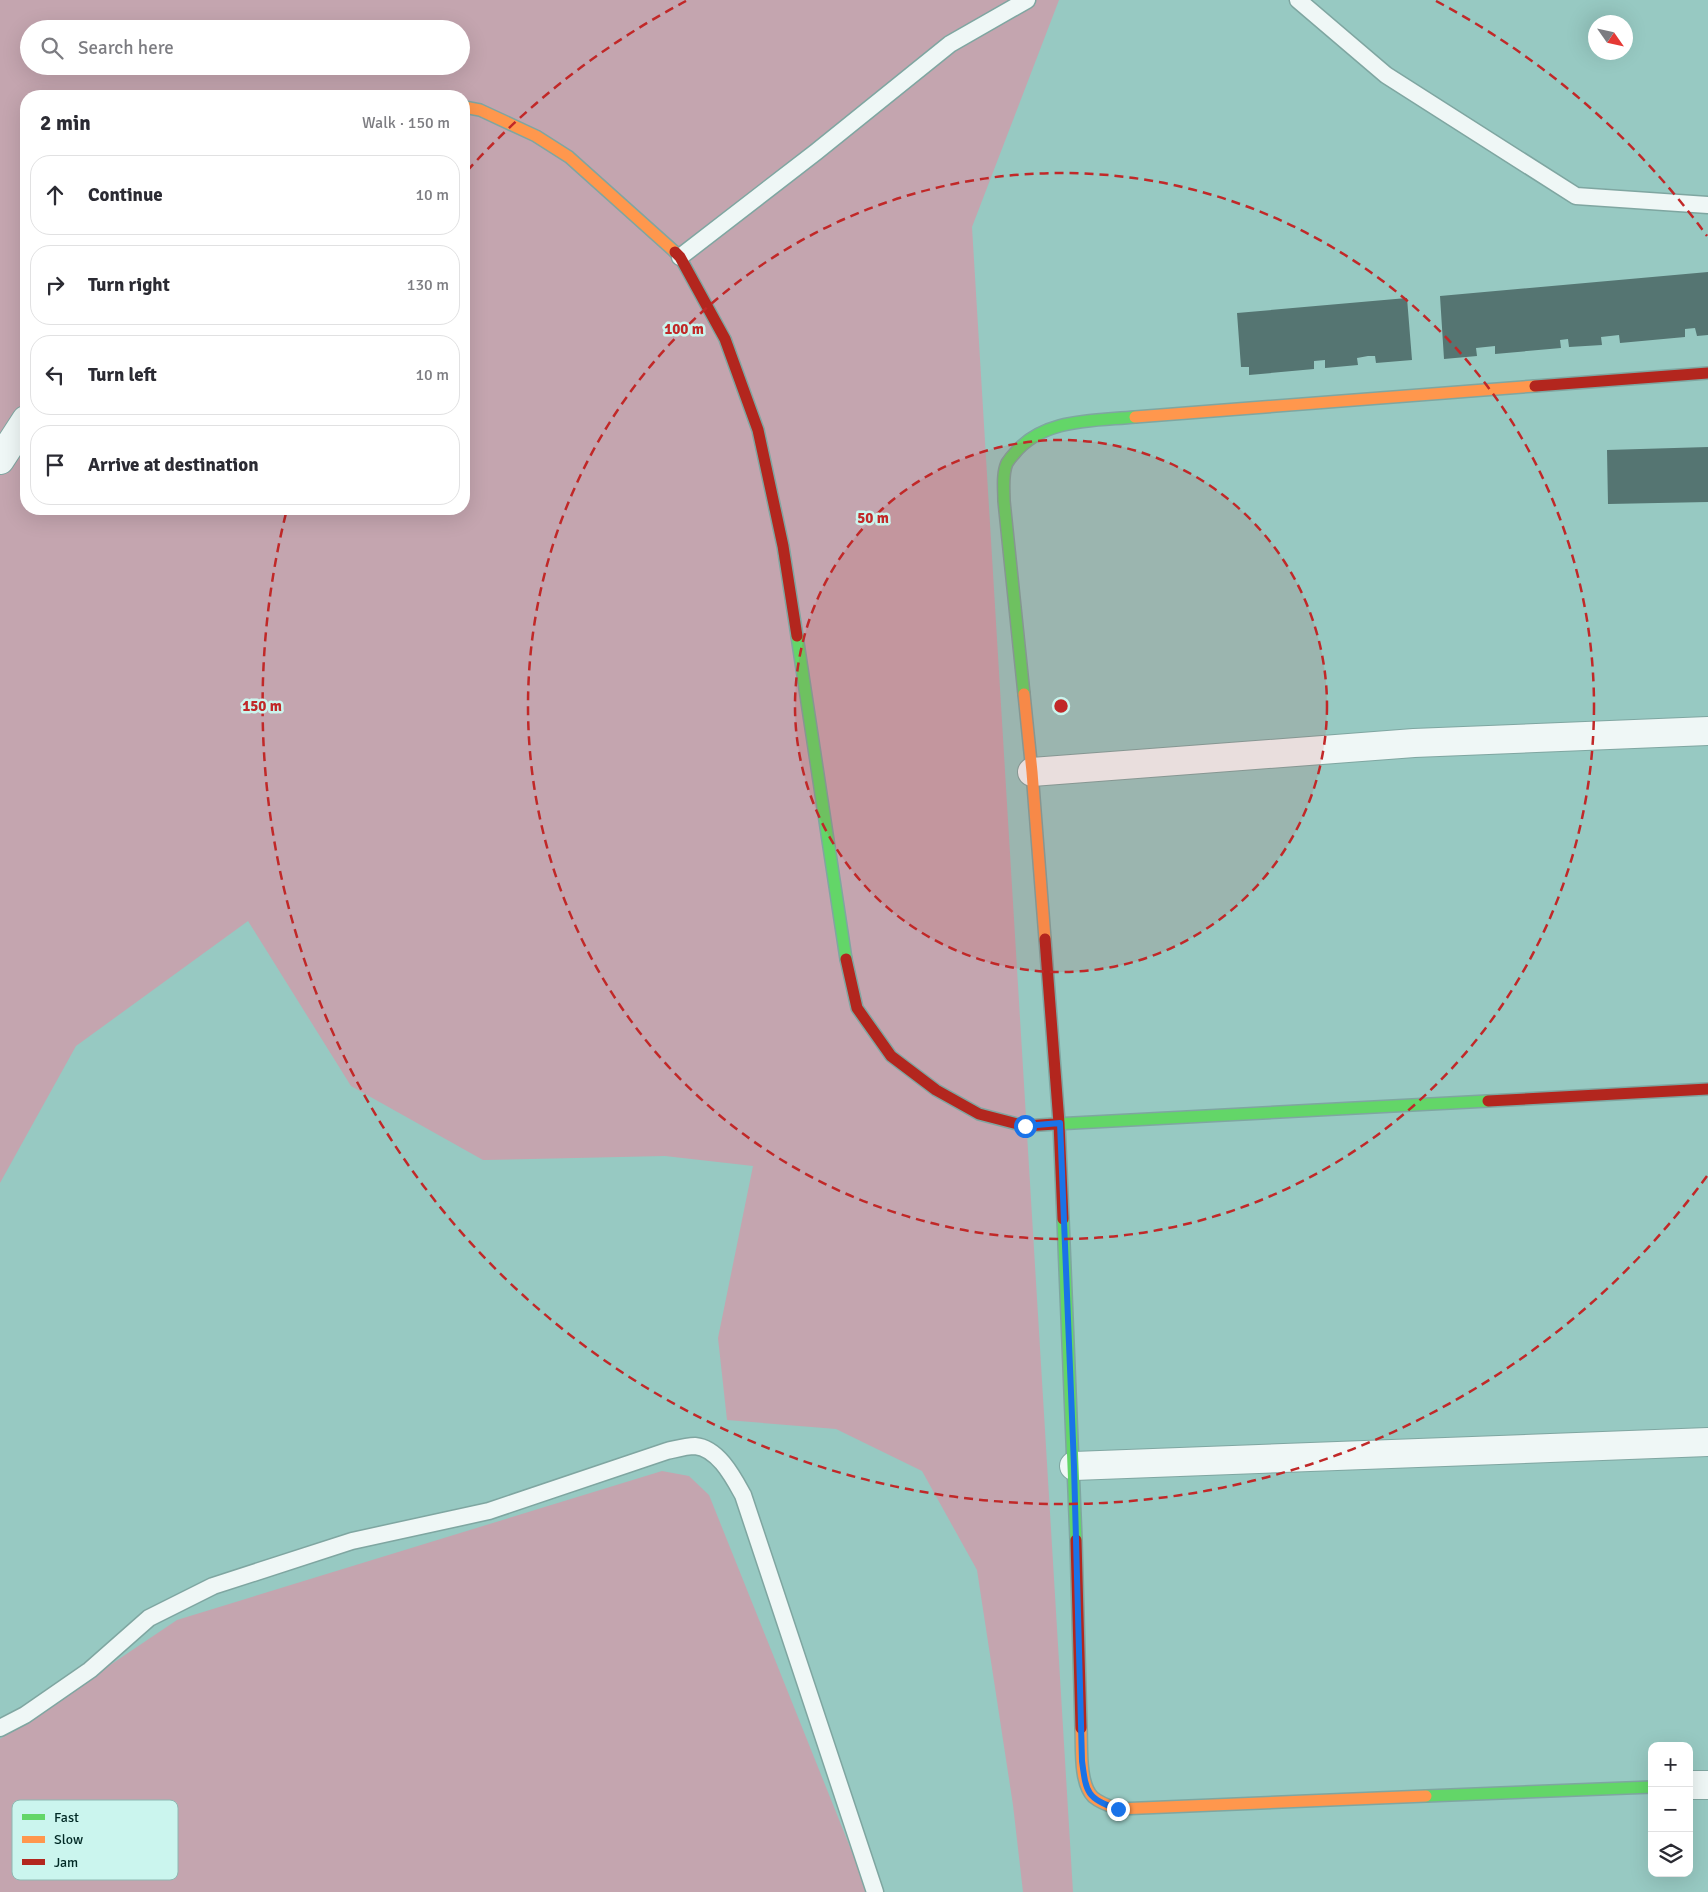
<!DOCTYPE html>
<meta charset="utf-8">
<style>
:root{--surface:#fff;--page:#f2f2f3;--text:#2b2b33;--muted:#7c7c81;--line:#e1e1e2}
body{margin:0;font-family:Signika,sans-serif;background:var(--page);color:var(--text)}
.controls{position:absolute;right:15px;bottom:15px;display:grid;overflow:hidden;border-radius:10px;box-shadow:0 5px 20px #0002}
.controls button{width:45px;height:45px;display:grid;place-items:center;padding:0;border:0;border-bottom:1px solid var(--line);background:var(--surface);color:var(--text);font:25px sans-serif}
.compass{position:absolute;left:1588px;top:15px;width:45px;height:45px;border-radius:50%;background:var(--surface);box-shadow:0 5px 20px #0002;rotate:124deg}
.stop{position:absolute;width:15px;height:15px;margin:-11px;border:4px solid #1a73e8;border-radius:50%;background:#fff}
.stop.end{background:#1a73e8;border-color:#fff;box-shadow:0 1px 5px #0008}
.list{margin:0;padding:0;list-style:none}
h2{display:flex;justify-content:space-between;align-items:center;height:65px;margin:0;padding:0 20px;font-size:21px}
h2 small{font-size:16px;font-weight:400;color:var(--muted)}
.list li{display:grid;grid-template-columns:32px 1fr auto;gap:15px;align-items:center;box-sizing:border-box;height:80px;margin:0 10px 10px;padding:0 10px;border:1px solid var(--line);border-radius:20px}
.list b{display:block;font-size:19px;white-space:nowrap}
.list em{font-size:16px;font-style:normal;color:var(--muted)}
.icon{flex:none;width:28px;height:28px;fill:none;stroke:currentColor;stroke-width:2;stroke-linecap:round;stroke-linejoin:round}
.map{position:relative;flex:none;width:1708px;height:1892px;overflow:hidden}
.search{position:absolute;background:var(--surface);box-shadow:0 5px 20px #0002;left:20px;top:20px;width:450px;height:55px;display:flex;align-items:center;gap:12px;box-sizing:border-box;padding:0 18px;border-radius:28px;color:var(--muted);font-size:19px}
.panel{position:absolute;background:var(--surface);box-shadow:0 5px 20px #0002;left:20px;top:90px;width:450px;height:425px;border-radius:20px}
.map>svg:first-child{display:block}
</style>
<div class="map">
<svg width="1708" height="1892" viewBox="0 0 1708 1892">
<rect width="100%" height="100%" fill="#97c9c2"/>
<path fill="#c4a5af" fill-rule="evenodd" d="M 0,0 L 1059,0 L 972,227 L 1073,1892 L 1023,1892 L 1013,1805 L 977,1570 L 922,1471 L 836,1429 L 727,1420 L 718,1338 L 753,1166 L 665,1156 L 483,1160 L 351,1086 L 248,921 L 76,1046 L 0,1183 ZM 29,29 L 461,29 L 461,66 L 29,66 ZM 26,96 L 464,96 L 464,509 L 26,509 Z
M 662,1471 L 689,1476 L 709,1495 L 868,1892 L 0,1892 L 0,1739 L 177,1620 Z"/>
<path fill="#557572" d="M 1708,272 L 1708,335 L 1697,336 L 1695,328 L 1685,329 L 1685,337 L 1620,343 L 1619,335 L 1601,337 L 1602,345 L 1569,347 L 1568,339 L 1560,340 L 1561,348 L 1495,354 L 1495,346 L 1476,348 L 1477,356 L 1444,359 L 1440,296 Z
M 1407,298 L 1412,360 L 1376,363 L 1375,356 L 1368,356 L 1357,358 L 1358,365 L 1325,368 L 1325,360 L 1314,361 L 1314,369 L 1249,375 L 1249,367 L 1241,367 L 1237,313 Z
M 1708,447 L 1708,502 L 1608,504 L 1607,450 Z"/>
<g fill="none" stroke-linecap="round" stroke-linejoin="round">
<defs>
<path id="lane" d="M 1298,0 L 1386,75 L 1576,196 L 1708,205
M 680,257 L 816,152 L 950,44 L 1027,0
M 0,1728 L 25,1715 L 90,1670 L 149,1618 L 213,1586 L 352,1541 L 489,1511 L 667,1451 C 676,1449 686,1446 695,1446 C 718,1448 733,1477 743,1495 L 875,1892"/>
<path id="street" d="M 0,460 L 26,420
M 1032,772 L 1414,743 L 1708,731
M 1074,1466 L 1708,1442
M 1689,1785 L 1708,1785"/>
<path id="fast" d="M 797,636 L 846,959
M 1024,694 L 1004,501 C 1004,489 1002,474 1007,463 C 1009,460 1012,456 1014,454 C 1043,418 1094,421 1135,417
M 1055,1124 L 1488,1101
M 1063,1219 L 1076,1540
M 1426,1796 L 1652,1787"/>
<path id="slow" d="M 464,107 L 480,110 L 536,136 L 569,157 L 675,252
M 1135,417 L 1535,386
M 1024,694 L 1032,772 L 1045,939
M 1081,1728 C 1082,1747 1079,1783 1093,1797 C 1100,1803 1109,1806 1118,1809 L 1426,1796"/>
<path id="jam" d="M 675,252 L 680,257 L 725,339 L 758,430 L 783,546 L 797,636
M 1535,386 L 1708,373
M 1045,939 L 1059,1123 L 1063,1219
M 846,959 L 857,1008 L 891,1056 L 936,1090 L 979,1114 L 1025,1126 L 1055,1124
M 1488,1101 L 1708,1089
M 1076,1540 L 1081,1728"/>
</defs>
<use href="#lane" stroke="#7fa6a1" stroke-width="19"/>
<use href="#street" stroke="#7fa6a1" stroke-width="30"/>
<use href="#fast" stroke="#7fa6a1" stroke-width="14"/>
<use href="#slow" stroke="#7fa6a1" stroke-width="14"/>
<use href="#jam" stroke="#7fa6a1" stroke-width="14"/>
<use href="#lane" stroke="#eff7f6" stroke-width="16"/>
<use href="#street" stroke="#eff7f6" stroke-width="28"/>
<use href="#fast" stroke="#63d668" stroke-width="11"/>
<use href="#slow" stroke="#ff974d" stroke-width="11"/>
<use href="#jam" stroke="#b3261e" stroke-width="11"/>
</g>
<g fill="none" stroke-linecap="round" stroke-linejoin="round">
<path stroke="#1a73e8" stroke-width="6" d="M 1025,1126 L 1060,1123 L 1074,1466 L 1082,1761 C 1086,1791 1086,1799 1118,1809"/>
</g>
<circle cx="1061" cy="706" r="266" fill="#c12828" fill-opacity=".12"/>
<g fill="none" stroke="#c12828" stroke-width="2.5" stroke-dasharray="9 6">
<circle cx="1061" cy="706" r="266"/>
<circle cx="1061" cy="706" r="533"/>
<path d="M1707 1176A799 799 0 0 1 286 513M467 171A799 799 0 0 1 686 1M1436 1A799 799 0 0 1 1707 236"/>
</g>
<rect x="12" y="1800" width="166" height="80" rx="8" fill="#cbf5ee" stroke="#8eb8b2" stroke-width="1"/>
<rect x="22" y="1814" width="23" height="6" fill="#63d668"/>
<rect x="22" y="1836" width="23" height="7" fill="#ff974d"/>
<rect x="22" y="1859" width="23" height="6" fill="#b3261e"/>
<g font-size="14" fill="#002925">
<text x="54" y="1822">Fast</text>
<text x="54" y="1844">Slow</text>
<text x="54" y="1867">Jam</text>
</g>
<circle cx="1061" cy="706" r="8" fill="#c12828" stroke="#cbf5ee" stroke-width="2.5"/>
<g font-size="15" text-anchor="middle" font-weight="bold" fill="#c12828" stroke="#cbf5ee" stroke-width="5" stroke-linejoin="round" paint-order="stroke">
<text x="684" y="334">100 m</text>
<text x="873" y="523">50 m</text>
<text x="262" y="711">150 m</text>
</g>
</svg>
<div class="controls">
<button>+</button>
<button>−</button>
<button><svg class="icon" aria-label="layers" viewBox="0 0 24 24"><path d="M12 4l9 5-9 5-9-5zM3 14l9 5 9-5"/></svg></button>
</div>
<svg class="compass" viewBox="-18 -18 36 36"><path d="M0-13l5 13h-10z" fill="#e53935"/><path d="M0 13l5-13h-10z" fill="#7c7c81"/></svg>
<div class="stop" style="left:1025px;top:1126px"></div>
<div class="stop end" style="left:1118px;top:1809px"></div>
<div class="search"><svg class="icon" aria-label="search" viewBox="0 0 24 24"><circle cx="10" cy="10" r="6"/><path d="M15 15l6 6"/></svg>Search here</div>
<section class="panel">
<h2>2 min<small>Walk · 150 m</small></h2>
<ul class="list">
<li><svg class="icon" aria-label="ahead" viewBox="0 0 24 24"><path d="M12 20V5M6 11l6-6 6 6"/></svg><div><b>Continue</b></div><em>10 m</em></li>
<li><svg class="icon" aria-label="right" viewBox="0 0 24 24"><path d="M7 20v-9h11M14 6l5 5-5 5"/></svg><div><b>Turn right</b></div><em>130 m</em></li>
<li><svg class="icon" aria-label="left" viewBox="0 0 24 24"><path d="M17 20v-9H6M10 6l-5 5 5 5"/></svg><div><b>Turn left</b></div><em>10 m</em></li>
<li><svg class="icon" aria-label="arrive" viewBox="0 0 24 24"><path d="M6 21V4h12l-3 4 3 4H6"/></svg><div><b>Arrive at destination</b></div></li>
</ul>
</section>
</div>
